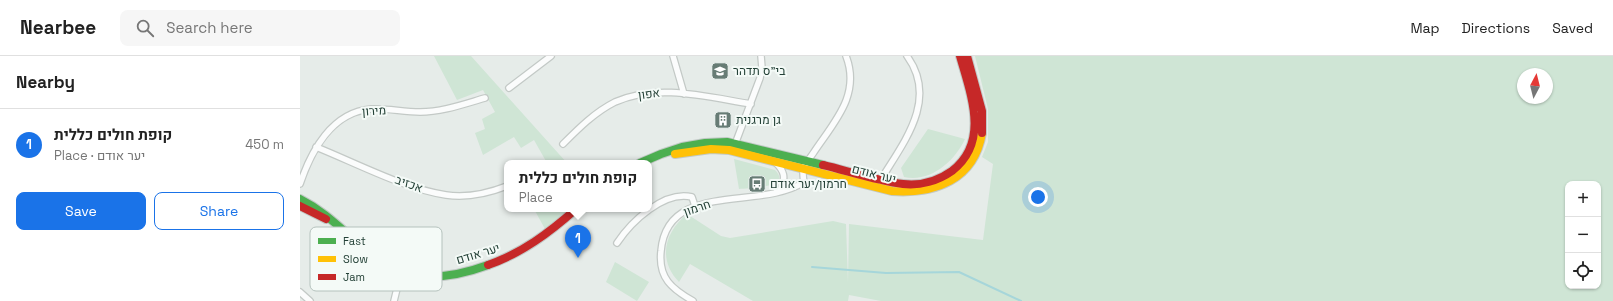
<!DOCTYPE html>
<meta charset="utf-8">
<style>
:root{--surface:#fff;--page:#f6f6f6;--text:#222;--muted:#767676;--line:#e0e0e0;--accent:#1a73e8}
body{margin:0;font-family:"Space Grotesk",Heebo,sans-serif;background:var(--page);color:var(--text)}
.controls{position:absolute;right:12px;bottom:12px;display:grid;overflow:hidden;border-radius:8px;box-shadow:0 1px 3px #0004}
.controls button{width:36px;height:36px;display:grid;place-items:center;padding:0;border:0;border-bottom:1px solid var(--line);background:var(--surface);color:var(--text);font:20px sans-serif}
.compass{position:absolute;left:1217px;top:12px;width:36px;height:36px;border-radius:50%;background:var(--surface);box-shadow:0 1px 3px #0004;rotate:7deg}
.you{position:absolute;left:738px;top:141px;width:14px;height:14px;margin:-10px;border:3px solid #fff;border-radius:50%;background:#1a73e8;box-shadow:0 0 0 6px #1a73e833}
.badge{display:grid;place-items:center;width:26px;height:26px;border-radius:50%;background:var(--accent);color:#fff;font-size:13px;font-weight:700}
.pin{position:absolute;translate:-50% -33px;filter:drop-shadow(0 1px 2px #0008)}
.pin::after{content:'';position:absolute;top:21px;width:14px;height:12px;background:inherit;clip-path:polygon(0 0,100% 0,50% 100%)}
.popup{position:absolute;left:204px;top:104px;width:148px;height:52px;box-sizing:border-box;display:grid;place-content:center;border-radius:8px;background:var(--surface);filter:drop-shadow(0 1px 3px #0005);font-size:13px;white-space:nowrap;color:var(--muted)}
.popup b{font-size:15px;color:var(--text)}
.popup::after{content:'';position:absolute;left:50%;top:100%;margin-left:-8px;border:8px solid transparent;border-top-color:var(--surface)}
.list{margin:0;padding:0;list-style:none}
h2{display:flex;justify-content:space-between;align-items:center;height:52px;margin:0;padding:0 16px;font-size:17px}
h2 small{font-size:13px;font-weight:400;color:var(--muted)}
.list li{display:grid;grid-template-columns:26px 1fr auto;gap:12px;align-items:center;box-sizing:border-box;height:72px;padding:0 16px;border-top:1px solid var(--line)}
.list b{display:block;font-size:15px;white-space:nowrap}
.list p{margin:0;font-size:13px;white-space:nowrap;color:var(--muted)}
.list em{font-size:13px;font-style:normal;color:var(--muted)}
.actions{display:flex;gap:8px;padding:12px 16px}
.actions a{flex:1;padding:9px 0;border:1px solid var(--accent);border-radius:8px;text-align:center;font-size:14px;color:var(--accent)}
.actions .main{background:var(--accent);color:#fff}
.icon{flex:none;width:22px;height:22px;fill:none;stroke:currentColor;stroke-width:2;stroke-linecap:round;stroke-linejoin:round}
.map{position:relative;flex:none;width:1313px;height:245px;overflow:hidden}
header{display:flex;align-items:center;gap:24px;box-sizing:border-box;height:56px;padding:0 20px;background:var(--surface);border-bottom:1px solid var(--line)}
header strong{font-size:19px}
nav{display:flex;gap:22px;margin-inline-start:auto;font-size:14px}
.search{width:280px;height:36px;background:var(--page);display:flex;align-items:center;gap:10px;box-sizing:border-box;padding:0 14px;border-radius:8px;color:var(--muted);font-size:15px}
main{display:flex}
aside{flex:1;background:var(--surface)}
.map>svg:first-child{display:block}
</style>
<header>
<strong>Nearbee</strong>
<div class="search"><svg class="icon" aria-label="search" viewBox="0 0 24 24"><circle cx="10" cy="10" r="6"/><path d="M15 15l6 6"/></svg>Search here</div>
<nav><a>Map</a><a>Directions</a><a>Saved</a></nav>
</header>
<main>
<aside>
<h2>Nearby<small></small></h2>
<ul class="list">
<li><span class="badge">1</span><div><b>קופת חולים כללית</b><p>Place · יער אודם</p></div><em>450 m</em></li>
</ul>
<div class="actions"><a class="main">Save</a><a>Share</a></div>
</aside>
<div class="map">
<svg width="1313" height="245" viewBox="0 0 1313 245">
<rect width="100%" height="100%" fill="#e6ece9"/>
<path fill="#cfe5d5" fill-rule="evenodd" d="M 134,0 L 171,0 L 267,107 L 247,107 L 234,84 L 221,92 L 214,81 L 183,99 L 175,77 L 185,73 L 182,63 L 195,56 L 183,34 L 157,44 Z
M 675,0 L 1313,0 L 1313,245 L 581,245 L 549,239 L 548,245 L 453,245 L 390,208 L 379,226 C 357,203 365,176 387,158 L 421,180 L 430,182 L 533,165 L 546,168 L 548,227 L 549,168 L 683,184 L 693,108 L 682,101 L 688,86 L 688,53 ZM 1223,18 L 1247,18 L 1247,42 L 1223,42 ZM 1268,128 L 1298,128 L 1298,230 L 1268,230 Z
M 628,73 L 665,83 C 655,105 630,127 604,121 L 601,112 Z
M 434,103 L 475,114 C 493,132 448,132 439,133 Z
M 234,153 L 269,153 L 245,173 Z
M 315,206 L 349,226 L 337,245 L 306,226 Z"/>
<g fill="none" stroke-linecap="round" stroke-linejoin="round">
<path stroke="#a6d6da" stroke-width="2" d="M 512,211 L 586,217 L 659,216 L 721,245"/>
<defs>
<path id="street" d="M 373,0 L 384,38
M 209,32 L 251,0
M 263,88 C 279,72 295,56 315,46 C 357,27 407,41 451,48
M 16,91 C 56,107 105,133 146,139 C 166,142 189,137 207,130
M 434,91 L 460,22 L 462,12 L 461,0
M 476,107 C 484,115 486,121 481,133 L 476,136
M 580,125 C 603,87 639,44 607,0
M 0,128 C 11,95 32,56 71,53 C 87,52 103,56 120,56 C 142,56 164,48 185,42
M 317,187 C 331,166 364,134 392,141 L 395,150
M 0,236 L 10,245
M 94,245 L 101,216
M 393,245 C 372,233 358,222 361,195 C 367,124 460,155 504,126 C 503,122 503,118 503,114 C 504,108 511,101 514,96 C 534,66 561,39 546,0"/>
<path id="fast" d="M 340,107 L 361,98 L 382,91 L 405,87 L 427,86 L 523,109
M 0,143 C 26,156 43,175 65,193 C 75,202 88,212 101,216 C 129,225 161,219 188,209"/>
<path id="slow" d="M 375,98 L 411,93 L 429,94 L 592,135 C 635,138 674,124 682,77"/>
<path id="jam" d="M 667,0 L 682,55 L 682,77
M 523,109 C 548,115 578,125 603,128 C 620,130 638,125 652,115 C 690,86 671,39 660,0
M 0,150 L 26,163
M 188,209 C 222,197 249,177 276,153"/>
</defs>
<use href="#street" stroke="#c3c9c6" stroke-width="8"/>
<use href="#fast" stroke="#c2c9c6" stroke-width="10"/>
<use href="#slow" stroke="#c2c9c6" stroke-width="10"/>
<use href="#jam" stroke="#c2c9c6" stroke-width="10"/>
<use href="#street" stroke="#fbfcfc" stroke-width="5.5"/>
<use href="#fast" stroke="#4caf50" stroke-width="8"/>
<use href="#slow" stroke="#ffc107" stroke-width="8"/>
<use href="#jam" stroke="#c62828" stroke-width="8"/>
</g>
<defs>
<symbol id="school-square" viewBox="-11 -11 22 22"><rect x="-9" y="-9" width="18" height="18" rx="4" fill="#677c75" stroke="#f4faf7"/><path d="M0-5L7-2L0 1L-7-2ZM-4 1L0 2.5L4 1V4Q0 6-4 4Z" fill="#fff"/></symbol>
<symbol id="building-square" viewBox="-11 -11 22 22"><rect x="-9" y="-9" width="18" height="18" rx="4" fill="#677c75" stroke="#f4faf7"/><path d="M-4-6H4V6H1V3H-1V6H-4ZM-2.5-4.3h1.7v1.8h-1.7ZM.8-4.3h1.7v1.8H.8ZM-2.5-1h1.7V.8h-1.7ZM.8-1h1.7V.8H.8Z" fill="#fff"/></symbol>
<symbol id="bus-square" viewBox="-11 -11 22 22"><rect x="-9" y="-9" width="18" height="18" rx="4" fill="#677c75" stroke="#f4faf7"/><path d="M-5-6H5V4H4V6H2V4H-2V6H-4V4H-5ZM-3.5-4V0h7V-4ZM-3.5 1.2v1.5H-2V1.2ZM2 1.2v1.5H3.5V1.2Z" fill="#fff"/></symbol>
</defs>
<g fill-rule="evenodd">
<use href="#school-square" x="410" y="5" width="20" height="20"/>
<use href="#building-square" x="413" y="54" width="20" height="20"/>
<use href="#bus-square" x="447" y="118" width="20" height="20"/>
</g>
<g text-anchor="middle" dominant-baseline="central" stroke-width="4" stroke-linejoin="round" paint-order="stroke">
<g font-size="12" fill="#234036" stroke="#f4faf7" text-anchor="start">
<text x="433" y="15">בי"ס תדהר</text>
<text x="436" y="64">גן מרגנית</text>
<text x="470" y="128">חרמון/יער אודם</text>
</g>
<g font-size="12" fill="#234036" stroke="#f4faf7">
<text transform="translate(349 38) rotate(-7)">אפון</text>
<text transform="translate(74 55) rotate(-4)">מירון</text>
<text transform="translate(574 118) rotate(14)">יער אודם</text>
<text transform="translate(109 128) rotate(20)">אכזיב</text>
<text transform="translate(397 152) rotate(-19)">חרמון</text>
<text transform="translate(178 198) rotate(-17)">יער אודם</text>
</g>
</g>
<rect x="10" y="171" width="132" height="64" rx="6" fill="#f4faf7" stroke="#b5c2bd" stroke-width="1"/>
<rect x="18" y="182" width="18" height="6" fill="#4caf50"/>
<rect x="18" y="200" width="18" height="6" fill="#ffc107"/>
<rect x="18" y="218" width="18" height="6" fill="#c62828"/>
<g font-size="11" fill="#234036">
<text x="43" y="189">Fast</text>
<text x="43" y="207">Slow</text>
<text x="43" y="225">Jam</text>
</g>
</svg>
<div class="controls">
<button>+</button>
<button>−</button>
<button><svg class="icon" aria-label="locate" viewBox="0 0 24 24"><circle cx="12" cy="12" r="6"/><path d="M12 2v4M12 18v4M2 12h4M18 12h4"/></svg></button>
</div>
<svg class="compass" viewBox="-18 -18 36 36"><path d="M0-13l5 13h-10z" fill="#e53935"/><path d="M0 13l5-13h-10z" fill="#767676"/></svg>
<div class="you"></div>
<div class="pin badge" style="left:278px;top:202px">1</div>
<div class="popup"><b>קופת חולים כללית</b>Place</div>
</div>
</main>
